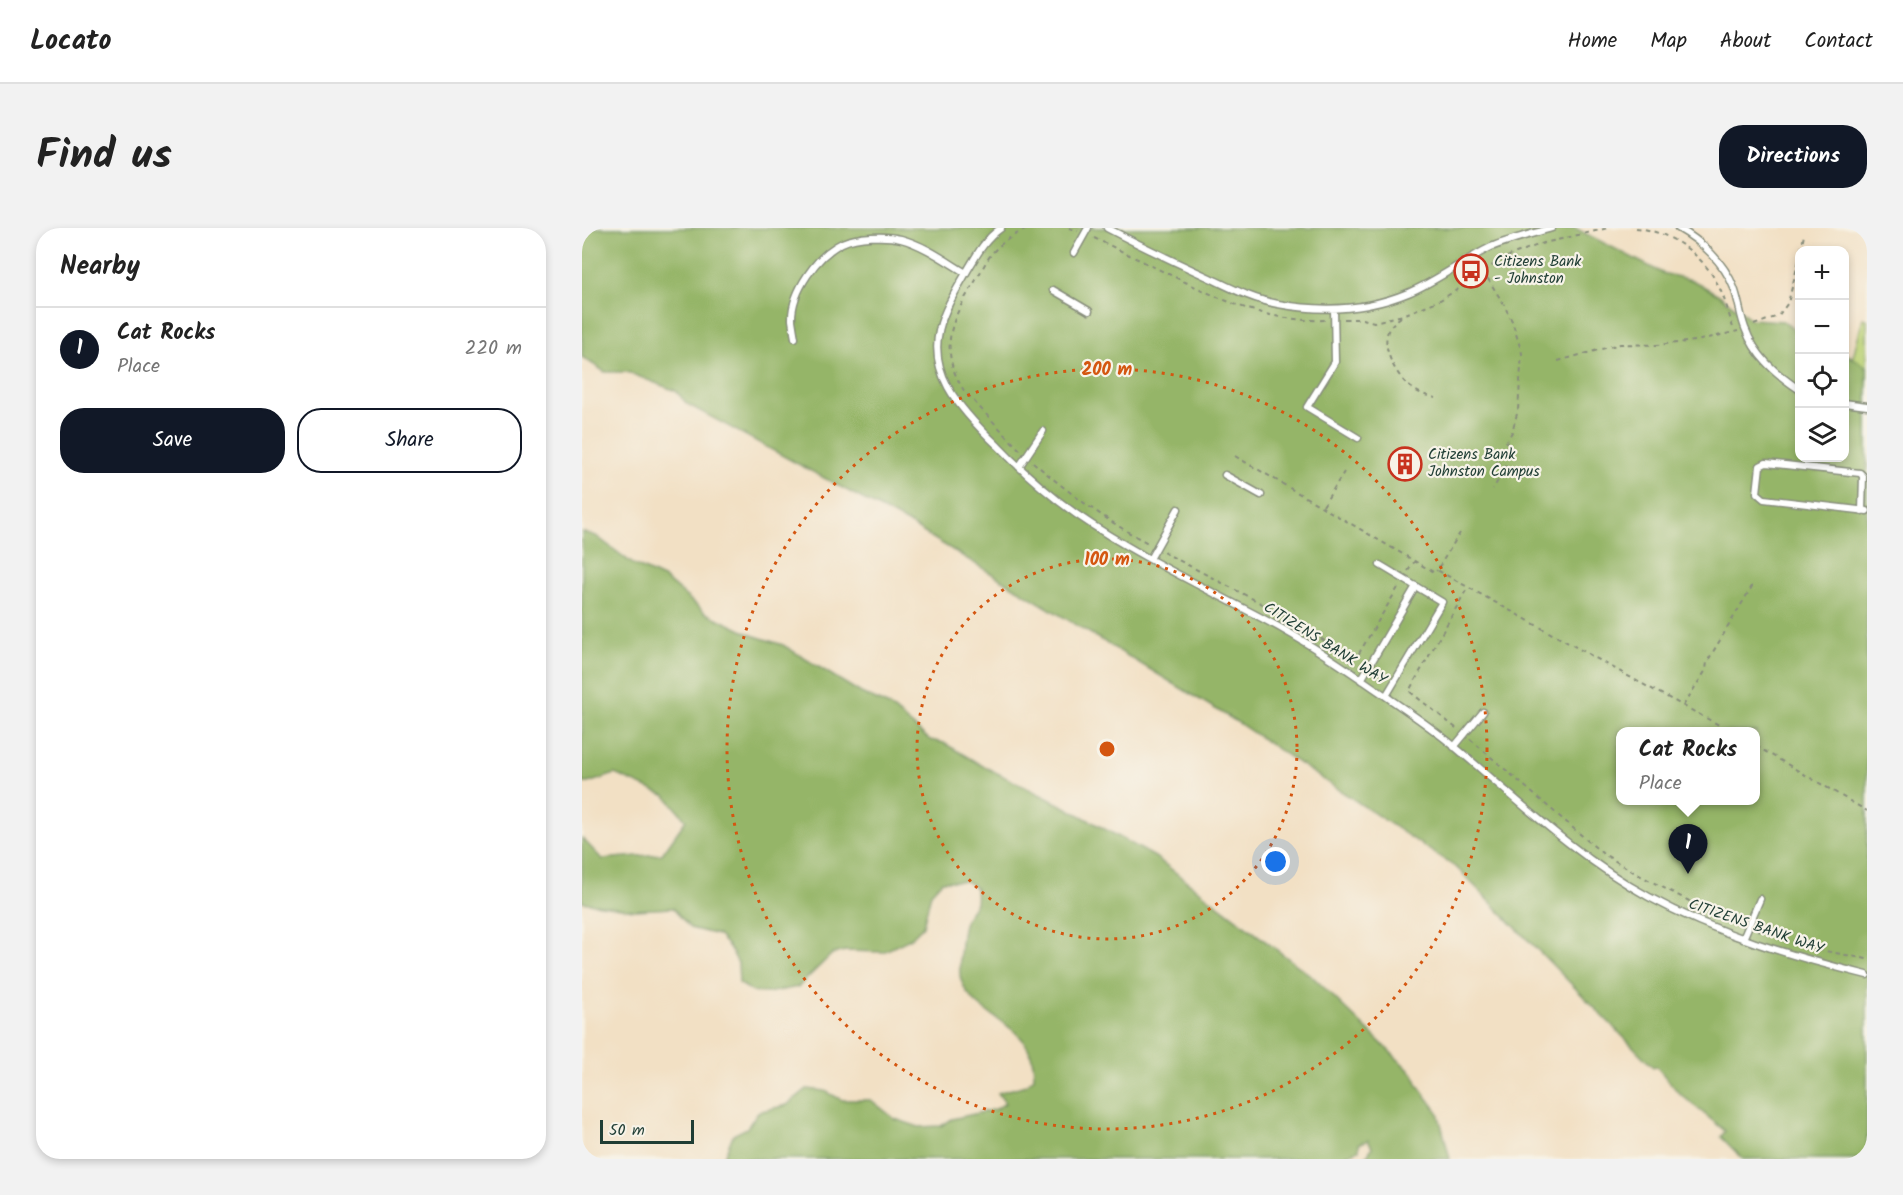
<!DOCTYPE html>
<meta charset="utf-8">
<style>
:root{--surface:#fff;--page:#f2f2f2;--text:#222;--muted:#767676;--line:#e0e0e0;--accent:#111827}
body{margin:0;font-family:Kalam,sans-serif;background:var(--page);color:var(--text)}
.controls{position:absolute;right:18px;top:18px;display:grid;overflow:hidden;border-radius:12px;box-shadow:0 3px 9px #0003}
.controls button{width:54px;height:54px;display:grid;place-items:center;padding:0;border:0;border-bottom:2px solid var(--line);background:var(--surface);color:var(--text);font:30px sans-serif}
.scale{position:absolute;left:18px;bottom:15px;width:94px;box-sizing:border-box;padding-left:6px;border:3px solid #1f3d34;border-top:0;font-size:16px;line-height:21px;white-space:nowrap;color:#1f3d34;-webkit-text-stroke:4px #f7f3e8;paint-order:stroke}
.you{position:absolute;left:694px;top:634px;width:21px;height:21px;margin:-15px;border:4px solid #fff;border-radius:50%;background:#1a73e8;box-shadow:0 0 0 9px #1a73e833}
.badge{display:grid;place-items:center;width:39px;height:39px;border-radius:50%;background:var(--accent);color:#fff;font-size:20px;font-weight:700}
.pin{position:absolute;translate:-50% -50px;filter:drop-shadow(0 2px 3px #0008)}
.pin::after{content:'';position:absolute;top:32px;width:21px;height:18px;background:inherit;clip-path:polygon(0 0,100% 0,50% 100%)}
.popup{position:absolute;left:1034px;top:499px;width:144px;height:78px;box-sizing:border-box;display:grid;place-content:center;border-radius:12px;background:var(--surface);filter:drop-shadow(0 2px 4px #0005);font-size:20px;white-space:nowrap;color:var(--muted)}
.popup b{font-size:22px;color:var(--text)}
.popup::after{content:'';position:absolute;left:50%;top:100%;margin-left:-12px;border:12px solid transparent;border-top-color:var(--surface)}
.list{margin:0;padding:0;list-style:none}
h2{display:flex;justify-content:space-between;align-items:center;height:78px;margin:0;padding:0 24px;font-size:26px}
h2 small{font-size:20px;font-weight:400;color:var(--muted)}
.list li{display:grid;grid-template-columns:39px 1fr auto;gap:18px;align-items:center;box-sizing:border-box;height:84px;padding:0 24px;border-top:2px solid var(--line)}
.list b{display:block;font-size:22px;white-space:nowrap}
.list p{margin:0;font-size:20px;white-space:nowrap;color:var(--muted)}
.list em{font-size:20px;font-style:normal;color:var(--muted)}
.actions{display:flex;gap:12px;padding:18px 24px}
.actions a{flex:1;padding:14px 0;border:2px solid var(--accent);border-radius:24px;text-align:center;font-size:21px;color:var(--accent)}
.actions .main{background:var(--accent);color:#fff}
.icon{flex:none;width:33px;height:33px;fill:none;stroke:currentColor;stroke-width:2;stroke-linecap:round;stroke-linejoin:round}
.map{position:relative;flex:none;width:1285px;height:931px;overflow:hidden;border-radius:24px}
header{display:flex;align-items:center;gap:36px;box-sizing:border-box;height:84px;padding:0 30px;background:var(--surface);border-bottom:2px solid var(--line)}
header strong{font-size:28px}
nav{display:flex;gap:33px;margin-inline-start:auto;font-size:21px}
.intro{display:flex;align-items:center;justify-content:space-between;box-sizing:border-box;height:144px;padding:0 36px}
h1{margin:0;font-size:42px}
.button{padding:15px 27px;border-radius:24px;background:var(--accent);color:#fff;font-size:21px;font-weight:700}
main{display:flex;gap:36px;padding:0 36px}
aside{flex:1;background:var(--surface);border-radius:24px;box-shadow:0 3px 9px #0003}
.map>svg:first-child{display:block}
</style>
<header>
<strong>Locato</strong>
<nav><a>Home</a><a>Map</a><a>About</a><a>Contact</a></nav>
</header>
<div class="intro"><h1>Find us</h1><a class="button">Directions</a></div>
<main>
<aside>
<h2>Nearby<small></small></h2>
<ul class="list">
<li><span class="badge">1</span><div><b>Cat Rocks</b><p>Place</p></div><em>220 m</em></li>
</ul>
<div class="actions"><a class="main">Save</a><a>Share</a></div>
</aside>
<div class="map">
<svg width="1285" height="931" viewBox="0 0 1285 931">
<rect width="100%" height="100%" fill="#f7f3e8"/>
<filter id="ink" filterUnits="userSpaceOnUse"><feTurbulence type="fractalNoise" baseFrequency=".0167" numOctaves="2"/><feDisplacementMap in="SourceGraphic" scale="12" xChannelSelector="R" yChannelSelector="G"/><feConvolveMatrix kernelMatrix="1 2 1 2 8 2 1 2 1" color-interpolation-filters="sRGB"/></filter>
<filter id="wash" filterUnits="userSpaceOnUse"><feTurbulence type="fractalNoise" baseFrequency=".008" numOctaves="4" result="noise"/><feDisplacementMap in="SourceGraphic" scale="24" xChannelSelector="R" yChannelSelector="G"/><feGaussianBlur stdDeviation="1.35" result="paint"/><feColorMatrix in="noise" values="0 0 0 0 0 0 0 0 0 0 0 0 0 0 0 0 0 1.4 0 .05"/><feComposite in="paint" operator="in"/></filter>
<g filter="url(#wash)">
<rect width="100%" height="100%" fill="#f2e0c4"/>
<path fill="#bcd378" stroke="#6e8856" stroke-width="1.5" d="M 1281,90 L 1285,91 L 1285,155 L 1265,151 Z"/>
<path fill="#95b568" stroke="#5a794e" stroke-width="1.5" fill-rule="evenodd" d="M 0,0 L 993,0 L 1080,45 L 1110,52 L 1137,67 L 1169,91 L 1201,93 L 1207,98 L 1217,103 L 1218,230 L 1262,230 L 1263,125 L 1285,139 L 1285,931 L 1161,931 L 1139,909 L 1143,903 L 1097,865 L 1074,838 L 1071,839 L 876,641 L 655,494 L 331,298 L 105,176 L 94,163 L 45,144 L 23,144 L 0,129 ZM 1038,504 L 1174,504 L 1174,572 L 1038,572 Z
M 0,304 L 14,308 L 51,336 L 83,351 L 124,385 L 170,407 L 201,417 L 279,465 L 307,478 L 348,512 L 362,515 L 399,537 L 485,580 L 573,629 L 732,750 L 833,848 L 835,856 L 856,884 L 868,931 L 783,931 L 790,919 L 786,912 L 777,916 L 777,922 L 762,928 L 760,931 L 141,931 L 151,907 L 165,900 L 176,884 L 205,877 L 225,861 L 243,863 L 260,872 L 289,872 L 313,891 L 337,899 L 359,898 L 370,891 L 414,881 L 423,875 L 416,865 L 444,857 L 452,850 C 454,790 395,797 379,752 C 376,743 379,703 383,693 C 385,686 392,681 394,674 C 395,670 394,664 394,660 L 384,653 L 360,653 L 349,665 L 341,698 L 328,711 L 301,724 L 263,723 L 250,726 L 216,759 L 185,765 L 171,764 L 157,755 L 156,735 L 147,719 L 136,707 L 108,700 L 91,680 L 52,682 L 0,674 L 0,610 L 20,631 L 80,626 L 104,592 L 84,568 L 33,546 L 6,555 L 0,555 Z"/>
</g>
<g filter="url(#ink)">
<g fill="none" stroke-linecap="round" stroke-linejoin="round">
<defs>
<path id="lane" d="M 419,0 C 402,12 394,28 384,45 C 362,83 342,115 366,159 C 378,181 398,201 416,218 C 440,243 466,266 494,286 C 559,331 633,364 702,402 C 738,422 772,446 805,469 C 828,485 852,501 873,519 C 936,572 994,629 1067,669 C 1135,706 1209,728 1285,747
M 525,0 C 559,18 593,34 628,50 C 649,60 672,72 696,76 C 739,84 785,82 826,65 C 855,53 880,33 909,19 C 929,11 950,6 970,0
M 1096,0 C 1119,13 1142,34 1152,60 C 1157,73 1158,87 1163,100 C 1173,128 1194,146 1218,162
M 492,25 L 506,0
M 471,62 L 507,83
M 752,81 L 753,134 L 725,179 L 776,210
M 213,110 C 212,105 211,98 210,92 C 209,64 235,27 260,15 C 275,8 304,7 319,11 C 342,17 364,33 384,45
M 1262,175 L 1285,178
M 437,239 L 461,203
M 643,247 L 679,267
M 1280,283 L 1281,248 L 1278,245 L 1184,235 L 1178,238 L 1175,265 L 1182,271 L 1285,283
M 568,331 L 596,281
M 798,337 L 860,374 L 804,468
M 779,452 L 834,358
M 872,519 L 901,484
M 1161,711 L 1178,671"/>
</defs>
<use href="#lane" stroke="#888e7c" stroke-width="9"/>
<path stroke="#888e7c" stroke-width="2" stroke-dasharray="4.5 4.5" stroke-linecap="butt" d="M 487,0 L 496,3
M 1054,0 C 1087,3 1120,26 1135,55 C 1143,70 1147,87 1152,103
M 512,10 C 540,23 567,37 595,50 C 647,75 685,94 744,92
M 1219,22 L 1222,7
M 896,35 L 921,75 L 930,93 L 940,125 L 936,182 L 930,204 L 913,233 L 924,239 L 911,261
M 819,89 C 814,93 809,96 806,103 C 799,122 816,151 831,161 C 838,166 846,168 854,170
M 762,91 L 781,91 L 792,94 L 821,87 L 858,72 L 880,59 L 909,38 L 931,26 L 962,15 L 1026,0
M 1172,97 L 1196,88 L 1206,75 L 1218,28
M 976,133 L 1038,116 L 1075,117 L 1114,113 L 1156,103
M 438,222 L 383,164 C 375,152 369,139 368,125 C 365,97 380,75 394,52 C 400,42 405,30 414,21 C 424,11 436,4 449,0
M 653,228 L 853,345 L 855,342
M 451,234 C 487,265 524,293 566,315
M 741,278 L 762,244
M 878,305 L 855,342 L 1055,453 L 1150,504
M 581,324 L 692,382 L 771,430 L 776,427 L 817,358
M 826,343 L 833,333
M 1101,478 L 1124,442 L 1125,434 L 1172,355
M 874,500 L 827,463 L 886,359
M 888,511 L 1020,625 L 1055,646 L 1111,675 L 1159,696
M 1174,518 L 1285,583
M 1176,702 L 1238,722 L 1285,731"/>
<use href="#lane" stroke="#fff" stroke-width="6"/>
</g>
</g>
<g fill="none" stroke="#d45610" stroke-width="3" stroke-dasharray="3 6">
<circle cx="525" cy="521" r="190"/>
<circle cx="525" cy="521" r="380"/>
</g>
<defs>
<symbol id="bus-ring" viewBox="-11 -11 22 22"><circle r="9.5" fill="#f7f3e8" stroke="#c8321e" stroke-width="1.5"/><path d="M-5-6H5V4H4V6H2V4H-2V6H-4V4H-5ZM-3.5-4V0h7V-4ZM-3.5 1.2v1.5H-2V1.2ZM2 1.2v1.5H3.5V1.2Z" fill="#c8321e"/></symbol>
<symbol id="building-ring" viewBox="-11 -11 22 22"><circle r="9.5" fill="#f7f3e8" stroke="#c8321e" stroke-width="1.5"/><path d="M-4-6H4V6H1V3H-1V6H-4ZM-2.5-4.3h1.7v1.8h-1.7ZM.8-4.3h1.7v1.8H.8ZM-2.5-1h1.7V.8h-1.7ZM.8-1h1.7V.8H.8Z" fill="#c8321e"/></symbol>
</defs>
<g fill-rule="evenodd">
<use href="#bus-ring" x="870" y="24" width="38" height="38"/>
<use href="#building-ring" x="804" y="217" width="38" height="38"/>
</g>
<g text-anchor="middle" dominant-baseline="central" stroke-width="4.5" stroke-linejoin="round" paint-order="stroke">
<g font-size="15" fill="#1f3d34" stroke="#f7f3e8" text-anchor="start">
<text x="912" y="34">Citizens Bank<tspan x="912" dy="17">- Johnston</tspan></text>
<text x="846" y="227">Citizens Bank<tspan x="846" dy="17">Johnston Campus</tspan></text>
</g>
<g font-size="15" fill="#1f3d34" stroke="#f7f3e8">
<text transform="translate(743 416) rotate(32)">CITIZENS BANK WAY</text>
<text transform="translate(1174 699) rotate(19)">CITIZENS BANK WAY</text>
</g>
</g>
<circle cx="525" cy="521" r="9" fill="#d45610" stroke="#f7f3e8" stroke-width="3"/>
<g font-size="18" text-anchor="middle" font-weight="bold" fill="#d45610" stroke="#f7f3e8" stroke-width="4.5" stroke-linejoin="round" paint-order="stroke">
<text x="525" y="147">200 m</text>
<text x="525" y="337">100 m</text>
</g>
</svg>
<div class="controls">
<button>+</button>
<button>−</button>
<button><svg class="icon" aria-label="locate" viewBox="0 0 24 24"><circle cx="12" cy="12" r="6"/><path d="M12 2v4M12 18v4M2 12h4M18 12h4"/></svg></button>
<button><svg class="icon" aria-label="layers" viewBox="0 0 24 24"><path d="M12 4l9 5-9 5-9-5zM3 14l9 5 9-5"/></svg></button>
</div>
<div class="scale">50 m</div>
<div class="you"></div>
<div class="pin badge" style="left:1106px;top:646px">1</div>
<div class="popup"><b>Cat Rocks</b>Place</div>
</div>
</main>
